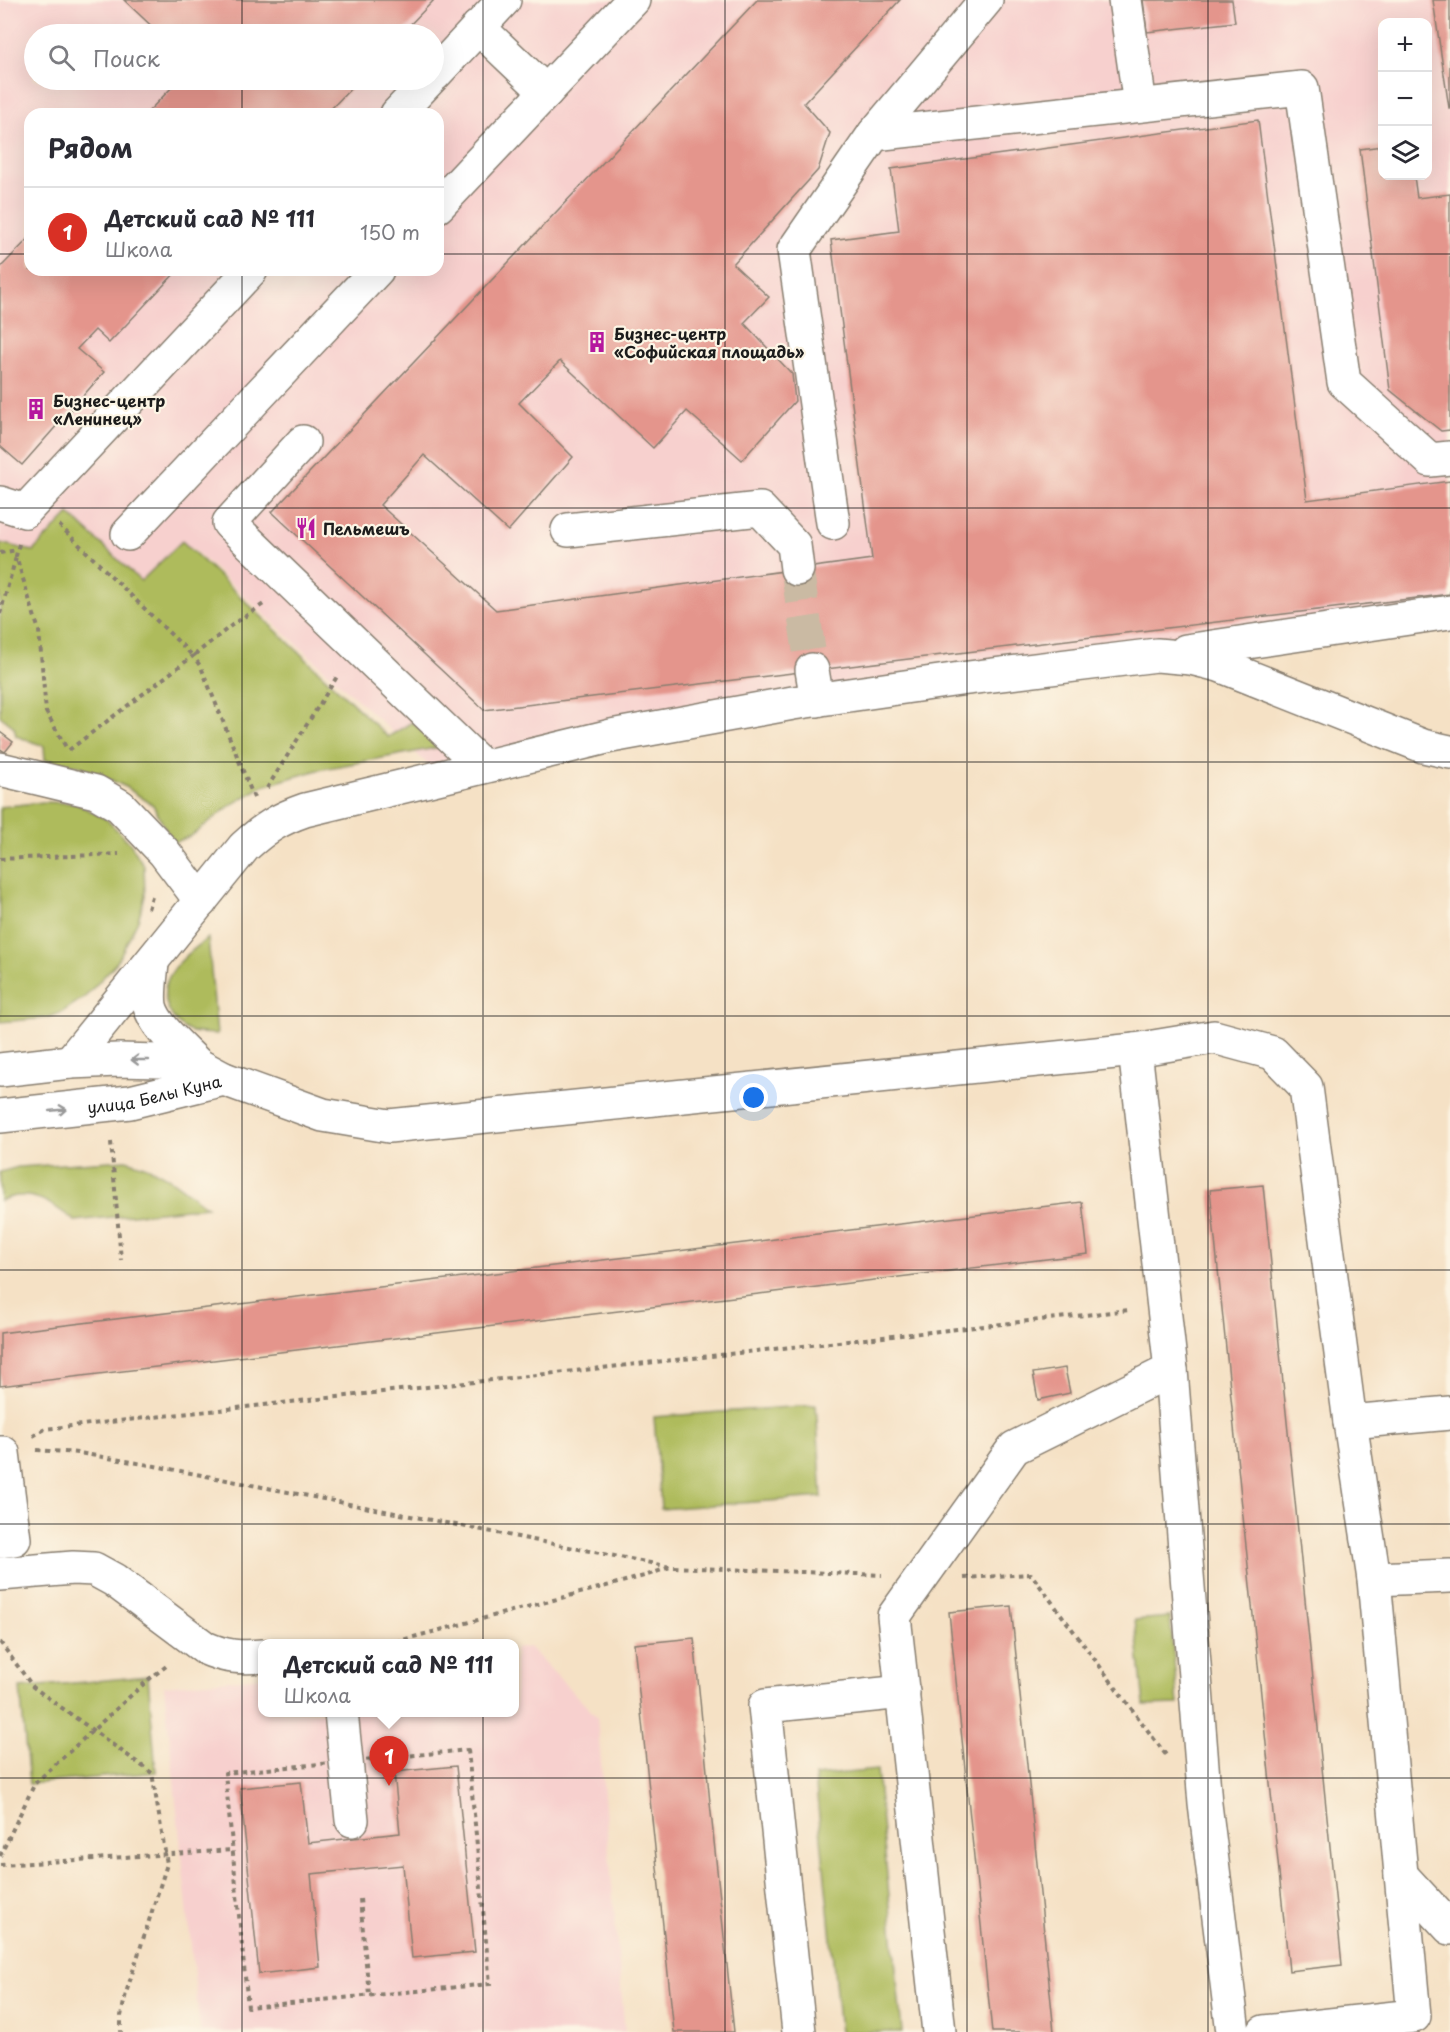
<!DOCTYPE html>
<html lang="ru">
<meta charset="utf-8">
<style>
:root{--surface:#fff;--page:#f7f7f7;--text:#2b2b33;--muted:#7c7c81;--line:#e1e1e2;--accent:#d93025}
body{margin:0;font-family:"Playpen Sans",sans-serif;background:var(--page);color:var(--text)}
.controls{position:absolute;right:18px;top:18px;display:grid;overflow:hidden;border-radius:12px;box-shadow:0 6px 24px #0002}
.controls button{width:54px;height:54px;display:grid;place-items:center;padding:0;border:0;border-bottom:2px solid var(--line);background:var(--surface);color:var(--text);font:30px sans-serif}
.you{position:absolute;left:754px;top:1098px;width:21px;height:21px;margin:-15px;border:4px solid #fff;border-radius:50%;background:#1a73e8;box-shadow:0 0 0 9px #1a73e833}
.badge{display:grid;place-items:center;width:39px;height:39px;border-radius:50%;background:var(--accent);color:#fff;font-size:20px;font-weight:700}
.pin{position:absolute;translate:-50% -50px;filter:drop-shadow(0 2px 3px #0008)}
.pin::after{content:'';position:absolute;top:32px;width:21px;height:18px;background:inherit;clip-path:polygon(0 0,100% 0,50% 100%)}
.popup{position:absolute;left:258px;top:1639px;width:261px;height:78px;box-sizing:border-box;display:grid;place-content:center;border-radius:12px;background:var(--surface);filter:drop-shadow(0 2px 4px #0005);font-size:20px;white-space:nowrap;color:var(--muted)}
.popup b{font-size:22px;color:var(--text)}
.popup::after{content:'';position:absolute;left:50%;top:100%;margin-left:-12px;border:12px solid transparent;border-top-color:var(--surface)}
.list{margin:0;padding:0;list-style:none}
h2{display:flex;justify-content:space-between;align-items:center;height:78px;margin:0;padding:0 24px;font-size:26px}
h2 small{font-size:20px;font-weight:400;color:var(--muted)}
.list li{display:grid;grid-template-columns:39px 1fr auto;gap:18px;align-items:center;box-sizing:border-box;height:90px;padding:0 24px;border-top:2px solid var(--line)}
.list b{display:block;font-size:22px;white-space:nowrap}
.list p{margin:0;font-size:20px;white-space:nowrap;color:var(--muted)}
.list em{font-size:20px;font-style:normal;color:var(--muted)}
.icon{flex:none;width:33px;height:33px;fill:none;stroke:currentColor;stroke-width:2;stroke-linecap:round;stroke-linejoin:round}
.map{position:relative;flex:none;width:1450px;height:2032px;overflow:hidden}
.search{position:absolute;background:var(--surface);box-shadow:0 6px 24px #0002;left:24px;top:24px;width:420px;height:66px;display:flex;align-items:center;gap:15px;box-sizing:border-box;padding:0 21px;border-radius:33px;color:var(--muted);font-size:22px}
.panel{position:absolute;background:var(--surface);box-shadow:0 6px 24px #0002;left:24px;top:108px;width:420px;height:168px;border-radius:18px}
.map>svg:first-child{display:block}
</style>
<div class="map">
<svg width="1450" height="2032" viewBox="0 0 1450 2032">
<rect width="100%" height="100%" fill="#fcf5e5"/>
<filter id="ink" filterUnits="userSpaceOnUse"><feTurbulence type="fractalNoise" baseFrequency=".0167" numOctaves="2"/><feDisplacementMap in="SourceGraphic" scale="12" xChannelSelector="R" yChannelSelector="G"/><feConvolveMatrix kernelMatrix="1 2 1 2 8 2 1 2 1" color-interpolation-filters="sRGB"/></filter>
<filter id="wash" filterUnits="userSpaceOnUse"><feTurbulence type="fractalNoise" baseFrequency=".008" numOctaves="4" result="noise"/><feDisplacementMap in="SourceGraphic" scale="24" xChannelSelector="R" yChannelSelector="G"/><feGaussianBlur stdDeviation="1.35" result="paint"/><feColorMatrix in="noise" values="0 0 0 0 0 0 0 0 0 0 0 0 0 0 0 0 0 1.4 0 .05"/><feComposite in="paint" operator="in"/></filter>
<g filter="url(#wash)">
<rect width="100%" height="100%" fill="#f5e1c5"/>
<path fill="#f7d0ce" fill-rule="evenodd" d="M 0,0 L 1450,0 L 1450,623 L 434,770 L 192,548 L 142,600 L 45,555 L 0,551 ZM 1382,22 L 1428,22 L 1428,176 L 1382,176 ZM 34,34 L 434,34 L 434,80 L 34,80 ZM 30,114 L 438,114 L 438,270 L 30,270 Z
M 529,1647 L 597,1717 L 625,2032 L 200,2032 L 164,1686 L 263,1677 L 263,1712 L 515,1712 L 515,1649 Z"/>
<path fill="#aebb5c" stroke="#656c3c" stroke-width="1.5" d="M 69,514 L 141,581 L 182,541 L 388,737 L 412,722 L 441,747 L 318,770 L 263,786 L 231,805 L 191,836 L 173,843 L 153,805 L 124,786 L 80,766 L 45,760 L 44,746 L 16,736 L 14,727 L 0,716 L 0,543 L 33,551 Z
M 43,802 L 75,803 L 106,819 L 130,843 L 144,866 L 145,896 L 138,920 L 117,962 L 86,996 L 62,1012 L 47,1018 L 0,1022 L 0,807 Z
M 208,938 L 217,1034 C 209,1033 197,1034 189,1031 C 171,1023 159,997 168,979 C 176,962 194,949 208,938 Z
M 126,1160 C 163,1170 177,1184 207,1207 L 75,1221 C 51,1203 30,1187 0,1201 L 0,1172 L 18,1167 Z
M 816,1405 L 822,1497 L 661,1509 L 654,1417 Z
M 1170,1617 L 1178,1704 L 1144,1705 L 1135,1620 Z
M 148,1676 L 156,1772 L 29,1784 L 20,1688 Z
M 877,1770 L 902,2032 L 840,2032 L 815,1776 Z"/>
<g id="blocks">
<path fill="#e4958c" d="M 124,0 L 434,0 L 401,34 L 160,34 Z
M 757,0 L 900,0 L 804,103 L 830,133 L 818,170 L 733,264 L 769,297 L 744,323 L 792,374 L 795,401 L 742,460 L 687,411 L 653,448 L 560,361 L 519,403 L 573,457 L 508,531 L 424,455 L 380,505 L 496,610 L 872,559 L 831,240 L 899,231 L 891,169 L 1258,120 L 1307,500 L 1450,481 L 1450,594 L 484,710 L 272,512 Z
M 1143,0 L 1232,0 L 1235,22 L 1147,32 Z
M 1433,0 L 1450,0 L 1450,108 L 1449,108 Z
M 179,80 L 359,80 L 326,114 L 146,114 Z
M 1382,146 L 1382,176 L 1414,176 L 1417,198 L 1450,194 L 1450,430 L 1441,431 L 1390,390 L 1360,149 Z
M 30,237 L 30,270 L 178,270 L 109,343 L 95,330 L 77,349 L 104,372 L 22,465 L 0,446 L 0,268 Z
M 0,732 L 13,742 L 5,752 L 0,749 Z
M 1263,1185 L 1342,1965 L 1289,1971 L 1210,1190 Z
M 1082,1202 L 1088,1254 L 0,1386 L 0,1333 Z
M 1065,1368 L 1070,1393 L 1038,1400 L 1033,1373 Z
M 1011,1606 L 1054,2032 L 992,2032 L 977,1886 L 949,1612 Z
M 694,1638 L 710,1803 L 734,2032 L 674,2032 L 634,1644 Z
M 456,1766 L 475,1952 L 412,1958 L 403,1865 L 311,1874 L 320,1967 L 259,1974 L 240,1788 L 301,1782 L 308,1843 L 400,1833 L 394,1772 Z"/>
</g>
</g>
<g filter="url(#ink)">
<use href="#blocks" fill-opacity="0" stroke="#887e70" stroke-width="1.5"/>
<g fill="none" stroke-linecap="round" stroke-linejoin="round">
<path stroke="#cabaa3" stroke-width="33" stroke-dasharray="33 16" stroke-linecap="butt" d="M 797,569 L 812,670"/>
<defs>
<g id="minor">
<path d="M 1125,0 L 1140,105"/>
<path d="M 478,27 L 546,92"/>
<path d="M 434,75 L 504,0"/>
<path d="M 397,114 L 429,80"/>
<path d="M 874,134 L 986,0"/>
<path d="M 438,206 L 633,0"/>
<path d="M 303,442 L 229,523 L 482,766"/>
<path d="M 0,503 L 25,511 L 251,270"/>
<path d="M 833,523 L 794,250 L 874,134 L 1302,88 L 1344,382 L 1430,460 L 1450,458"/>
<path d="M 568,530 L 760,509 L 794,545 L 797,569"/>
<path d="M 128,534 L 377,270"/>
<path d="M 1186,651 L 1450,612"/>
<path d="M 812,670 L 817,700"/>
<path d="M 0,769 L 96,792 L 120,806 L 164,852 L 201,901"/>
<path d="M 152,963 C 151,976 148,993 150,1006 C 155,1027 183,1049 198,1065"/>
<path d="M 1135,1050 L 1171,1370 L 1205,1804 L 1233,2032"/>
<path d="M 70,1062 L 244,847 C 265,828 279,819 305,810 L 611,736 L 793,703 L 960,679 L 1157,655 L 1191,658 L 1219,665 L 1423,746 L 1450,752"/>
<path d="M 0,1070 L 70,1062 L 118,1060 L 160,1061 L 198,1065 L 224,1079 L 323,1115 L 389,1126 L 1135,1050 L 1214,1037 L 1273,1053 L 1306,1087 L 1350,1422 L 1374,1579 L 1414,2016 L 1264,2032"/>
<path id="s1" d="M 0,1116 L 130,1102 L 224,1079"/>
<path d="M 1350,1422 L 1450,1413"/>
<path d="M 0,1453 L 3,1453 L 14,1539 L 0,1541"/>
<path d="M 0,1574 L 73,1568 L 94,1569 L 114,1580 L 205,1648 C 225,1657 241,1658 263,1656"/>
<path d="M 1374,1579 L 1450,1576"/>
<path d="M 341,1712 L 352,1820"/>
<path d="M 1401,1875 L 1450,1928"/>
<path d="M 799,2032 L 765,1706 L 903,1692"/>
<path d="M 939,2032 L 894,1616 L 1014,1448 L 1171,1370"/>
</g>
</defs>
<use href="#minor" stroke="#887e70" stroke-width="36"/>
<path stroke="#887e70" stroke-width="4" stroke-dasharray="4.5 4.5" stroke-linecap="butt" d="M 59,525 L 193,656 L 232,625 L 265,603
M 19,544 L 16,556 L 39,631 L 46,712 L 67,749
M 0,553 L 17,550
M 0,614 L 16,557
M 69,750 L 193,656 L 201,667 L 254,798
M 267,788 L 338,675
M 0,859 L 119,854
M 148,909 L 153,894
M 111,1142 L 121,1260
M 33,1436 L 45,1429 L 1130,1310
M 37,1450 L 79,1453 L 155,1466 L 671,1567 L 882,1575
M 964,1578 L 1031,1574 L 1166,1755
M 0,1642 L 33,1687 L 152,1773 L 167,1864 L 126,1993 L 121,2016 L 121,2032
M 387,1644 L 648,1575 L 670,1567
M 468,1750 L 490,1984 L 248,2007 L 225,1773 Z
M 0,1856 L 35,1783 L 148,1680 L 169,1664
M 0,1865 L 233,1850
M 360,1899 L 369,1995"/>
<use href="#minor" stroke="#fff" stroke-width="33"/>
</g>
<defs><path id="oneway-shaft" d="M-6 0H5M1.5-3L5.5 0L1.5 3" fill="none" stroke-width="1.6" stroke-linecap="round" stroke-linejoin="round" transform="scale(1.5)"/></defs>
<g stroke="#999">
<use href="#oneway-shaft" transform="translate(140 1060) rotate(-180)"/>
<use href="#oneway-shaft" transform="translate(58 1110) rotate(-6)"/>
</g>
</g>
<path fill="none" stroke="#1c1c1c" stroke-width="1.5" stroke-opacity="0.55" d="M 242,0 L 242,34M 483,0 L 483,2032M 725,0 L 725,2032M 967,0 L 967,2032M 1208,0 L 1208,2032M 242,80 L 242,114M 0,254 L 30,254M 438,254 L 1450,254M 242,270 L 242,2032M 0,508 L 1450,508M 0,762 L 1450,762M 0,1016 L 1450,1016M 0,1270 L 1450,1270M 0,1524 L 1450,1524M 0,1778 L 1450,1778"/>
<defs>
<symbol id="building-bare" viewBox="-9 -9 18 18"><path d="M-4-6H4V6H1V3H-1V6H-4ZM-2.5-4.3h1.7v1.8h-1.7ZM.8-4.3h1.7v1.8H.8ZM-2.5-1h1.7V.8h-1.7ZM.8-1h1.7V.8H.8Z" fill="#b5179e" stroke="#fcf5e5" stroke-width="2.5" paint-order="stroke"/></symbol>
<symbol id="restaurant-bare" viewBox="-9 -9 18 18"><path d="M-5-6h1v4h1v-4h1v4h1v-4h1v5L-1.5 .5V6h-2V.5L-5-1ZM5-6V6H3V1.5H1.5Q1.5-4 5-6Z" fill="#b5179e" stroke="#fcf5e5" stroke-width="2.5" paint-order="stroke"/></symbol>
</defs>
<g fill-rule="evenodd">
<use href="#building-bare" x="582" y="327" width="30" height="30"/>
<use href="#building-bare" x="21" y="394" width="30" height="30"/>
<use href="#restaurant-bare" x="291" y="513" width="30" height="30"/>
</g>
<g text-anchor="middle" dominant-baseline="central" stroke-width="4.5" stroke-linejoin="round" paint-order="stroke">
<g font-size="16" font-weight="bold" fill="#1c1c1c" stroke="#fcf5e5" text-anchor="start">
<text x="614" y="333">Бизнес-центр<tspan x="614" dy="18">«Софийская площадь»</tspan></text>
<text x="53" y="400">Бизнес-центр<tspan x="53" dy="18">«Ленинец»</tspan></text>
<text x="323" y="528">Пельмешъ</text>
</g>
<g font-size="16" fill="#1c1c1c" stroke="#fcf5e5">
<text stroke="none"><textPath href="#s1" startOffset="156">улица Белы Куна</textPath></text>
</g>
</g>
</svg>
<div class="controls">
<button>+</button>
<button>−</button>
<button><svg class="icon" aria-label="layers" viewBox="0 0 24 24"><path d="M12 4l9 5-9 5-9-5zM3 14l9 5 9-5"/></svg></button>
</div>
<div class="you"></div>
<div class="pin badge" style="left:389px;top:1786px">1</div>
<div class="popup"><b>Детский сад № 111</b>Школа</div>
<div class="search"><svg class="icon" aria-label="search" viewBox="0 0 24 24"><circle cx="10" cy="10" r="6"/><path d="M15 15l6 6"/></svg>Поиск</div>
<section class="panel">
<h2>Рядом<small></small></h2>
<ul class="list">
<li><span class="badge">1</span><div><b>Детский сад № 111</b><p>Школа</p></div><em>150 m</em></li>
</ul>
</section>
</div>
